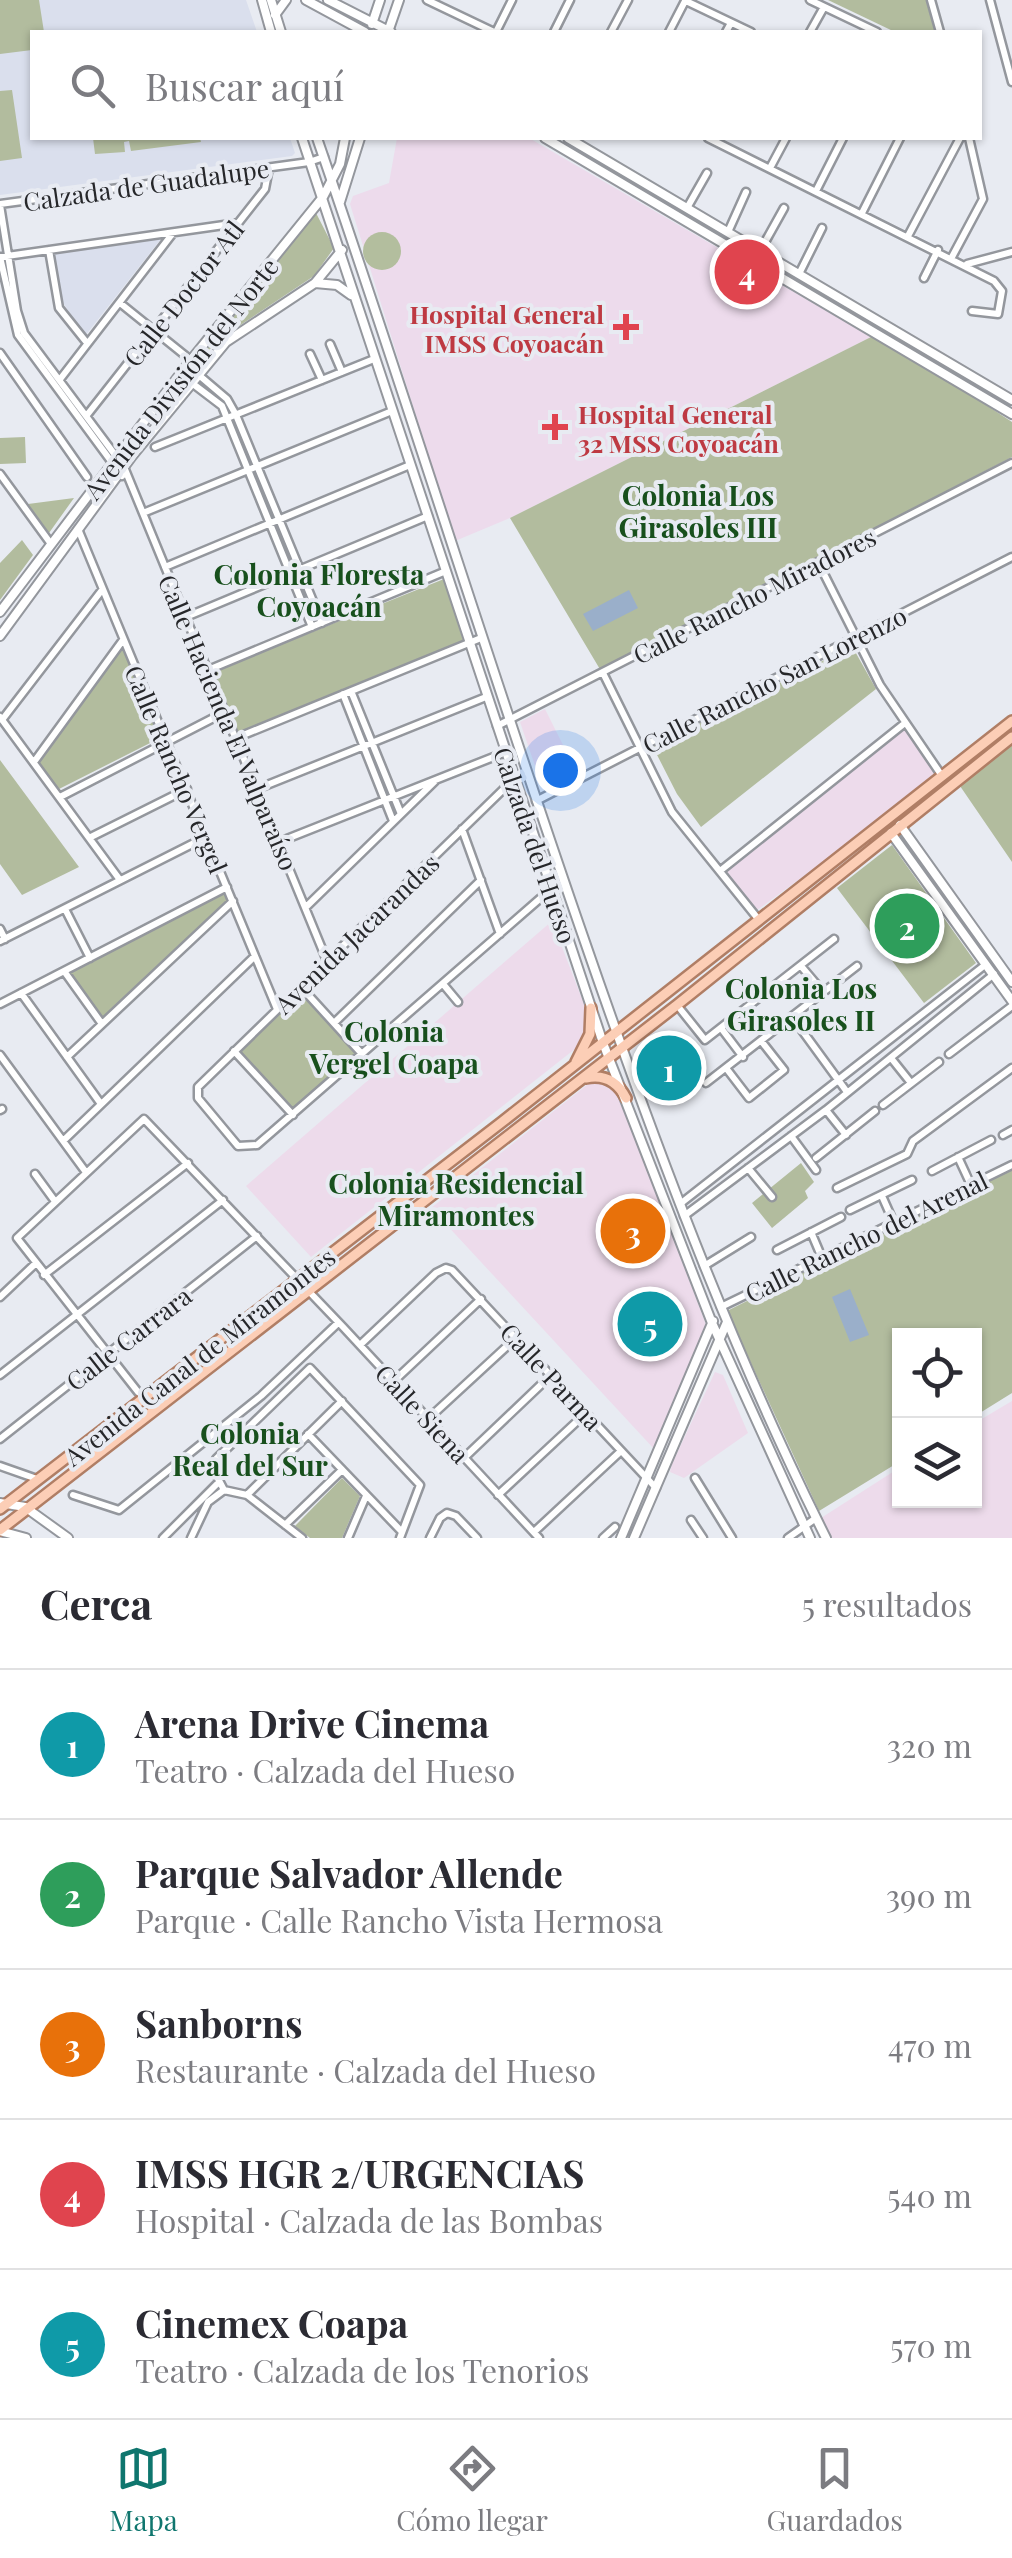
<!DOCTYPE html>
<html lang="es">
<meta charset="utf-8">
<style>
:root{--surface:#fff;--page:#f7f7f7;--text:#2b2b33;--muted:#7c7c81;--line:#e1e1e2;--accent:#0f766e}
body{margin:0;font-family:"Playfair Display",serif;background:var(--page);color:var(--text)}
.controls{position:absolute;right:30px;bottom:30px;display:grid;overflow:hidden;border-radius:0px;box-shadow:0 2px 8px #0004}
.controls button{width:90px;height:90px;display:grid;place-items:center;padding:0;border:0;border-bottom:2px solid var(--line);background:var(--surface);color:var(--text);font:50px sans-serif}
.you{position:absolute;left:560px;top:770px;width:35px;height:35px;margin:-25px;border:8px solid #fff;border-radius:50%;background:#1a73e8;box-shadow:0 0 0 15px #1a73e833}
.badge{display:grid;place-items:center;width:65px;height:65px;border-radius:50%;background:var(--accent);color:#fff;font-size:32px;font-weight:700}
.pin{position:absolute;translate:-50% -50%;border:5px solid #fff;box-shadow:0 2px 10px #0006}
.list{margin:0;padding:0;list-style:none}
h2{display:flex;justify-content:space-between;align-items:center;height:130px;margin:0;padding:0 40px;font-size:42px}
h2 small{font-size:32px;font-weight:400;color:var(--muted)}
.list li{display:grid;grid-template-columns:65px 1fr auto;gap:30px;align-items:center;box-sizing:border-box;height:150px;padding:0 40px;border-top:2px solid var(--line)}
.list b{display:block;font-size:38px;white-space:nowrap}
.list p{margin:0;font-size:32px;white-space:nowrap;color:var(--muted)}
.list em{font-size:32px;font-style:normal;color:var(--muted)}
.icon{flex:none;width:55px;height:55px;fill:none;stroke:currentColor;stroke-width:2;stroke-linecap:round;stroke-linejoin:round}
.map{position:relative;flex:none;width:1012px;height:1538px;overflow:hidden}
.search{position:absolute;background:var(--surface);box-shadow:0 2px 8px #0004;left:30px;right:30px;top:30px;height:110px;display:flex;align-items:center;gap:25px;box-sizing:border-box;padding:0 35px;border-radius:0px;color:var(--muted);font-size:38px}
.sheet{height:880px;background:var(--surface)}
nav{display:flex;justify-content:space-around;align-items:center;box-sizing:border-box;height:140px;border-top:2px solid var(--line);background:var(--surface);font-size:28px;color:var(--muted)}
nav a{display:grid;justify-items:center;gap:5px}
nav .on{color:var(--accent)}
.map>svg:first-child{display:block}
</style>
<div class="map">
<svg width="1012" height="1538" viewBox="0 0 1012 1538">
<rect width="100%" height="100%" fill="#e8ebf2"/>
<path fill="#eddbeb" d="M 545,709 L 576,771 L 543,789 L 520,722 Z
M 906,725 L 942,775 L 753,913 L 718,867 Z
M 552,921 L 587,1012 L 587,1026 L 580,1045 L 311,1257 L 246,1186 Z
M 592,1081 L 606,1081 L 620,1094 L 706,1325 L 655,1450 L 431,1208 Z
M 715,1372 L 723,1375 L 748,1433 L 684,1478 L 670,1472 L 672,1464 Z
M 1012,1401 L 1012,1538 L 831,1538 L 821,1518 L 899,1468 L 900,1500 L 974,1500 L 975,1423 Z"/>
<path fill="#dadfed" d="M 0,0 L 246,0 L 257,32 L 32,32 L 32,138 L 290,138 L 295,153 L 292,156 L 0,195 Z
M 161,239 L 85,336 L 60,298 L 53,253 Z"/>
<path fill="#eddbec" d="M 397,138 L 529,138 L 871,337 L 510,518 L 455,541 L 350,204 L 353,196 L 389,183 Z"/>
<path fill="#b2bc9e" d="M 0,0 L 39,0 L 44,32 L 32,32 L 32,50 L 0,54 Z
M 828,0 L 926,0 L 935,32 L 895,32 Z
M 12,90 L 22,158 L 0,161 L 0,91 Z
M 93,138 L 200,138 L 201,142 L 131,151 L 129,141 L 124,142 L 125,152 L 95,154 Z
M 316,213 L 334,248 L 314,276 L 224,336 L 198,360 Z
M 875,332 L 1012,422 L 1012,457 L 601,671 L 510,518 L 871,337 Z
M 25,437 L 26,463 L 0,464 L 0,438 Z
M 74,498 L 49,533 L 28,504 Z
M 22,540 L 33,555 L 0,600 L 0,563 Z
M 444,579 L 464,643 L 238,734 L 212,672 Z
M 121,645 L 164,736 L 57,790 L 38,761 Z
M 852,646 L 876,689 L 701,827 L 677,794 L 653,747 Z
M 1012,745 L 1012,862 L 960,786 Z
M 0,760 L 79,867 L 22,895 L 0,864 Z
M 892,845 L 976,963 L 924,1003 L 837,888 Z
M 224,890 L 230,903 L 102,1021 L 66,972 Z
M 299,990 L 356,1054 L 293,1111 L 237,1049 Z
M 801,1163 L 814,1182 L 805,1191 L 808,1198 L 772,1228 L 752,1203 Z
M 1012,1168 L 1012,1393 L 975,1416 L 974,1336 L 900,1336 L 899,1462 L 819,1511 L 727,1311 Z
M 342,1478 L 360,1496 L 342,1538 L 310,1538 L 295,1526 Z"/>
<path fill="#b3be9e" d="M363 251a19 19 0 1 1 38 0a19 19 0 1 1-38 0Z"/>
<path fill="#9aafca" d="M 629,590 L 638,608 L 593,631 L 583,614 Z
M 850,1289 L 869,1335 L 850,1342 L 832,1297 Z"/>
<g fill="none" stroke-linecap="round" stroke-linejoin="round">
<defs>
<path id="street" d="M 427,0 L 494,32
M 810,0 L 877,32
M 931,0 L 940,32
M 990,0 L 1012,82
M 686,1 L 751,32
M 496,32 L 512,0
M 554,32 L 570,0
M 611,32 L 628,0
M 669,32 L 685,1
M 726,32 L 731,23
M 810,32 L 824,7
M 708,138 L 994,281 L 1002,291 L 998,314 L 972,311
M 770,168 L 786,138
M 816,191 L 843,138
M 0,204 L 309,162 L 324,157
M 0,205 L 17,311 L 24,333 L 124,467 L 327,961
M 687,208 L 707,173
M 862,213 L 900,138
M 728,232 L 746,192
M 908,236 L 960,138
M 49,250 L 59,308 L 87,343
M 760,251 L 784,208
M 952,257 L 983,199 L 969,138
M 967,264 L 1012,252
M 799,274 L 822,228
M 924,278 L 938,250
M 120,303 L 187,357
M 330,344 L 342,372
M 0,353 L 87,477
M 310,354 L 322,380
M 187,365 L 227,399 L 236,415 L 322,623
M 180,374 L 222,406 L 312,627
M 61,378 L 173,233
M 87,415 L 265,189 L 269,168
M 155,447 L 374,359
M 0,474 L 51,544
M 122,476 L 18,335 L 0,257 L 238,223
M 143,513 L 392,411
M 78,529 L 277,1009
M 818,562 L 880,685 L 942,776
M 165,567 L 410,465
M 186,617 L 428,516
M 208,670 L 446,571
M 603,673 L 672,812 L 759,920
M 351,691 L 401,814
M 343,694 L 393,821
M 0,717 L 120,880
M 2,720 L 102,590
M 497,726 L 1012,463
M 236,738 L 481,638
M 34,762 L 123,640
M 514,779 L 198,1087 L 198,1098 L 238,1146 L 257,1145 L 551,889
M 257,789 L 486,697
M 60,797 L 225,712
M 536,801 L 1012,557
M 462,829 L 500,934
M 91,837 L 187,789
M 279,842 L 506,752
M 720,871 L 905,723
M 306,907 L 435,781
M 65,909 L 90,958
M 0,929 L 5,939
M 0,941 L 206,837
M 801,966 L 823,992
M 64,971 L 102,1024
M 443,984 L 458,1002
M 301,987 L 362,1054
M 21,993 L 101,1104
M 0,1004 L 227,887
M 677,1005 L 705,1040 L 834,939
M 793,1018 L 847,1092
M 334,1023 L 481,880
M 721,1028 L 743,1057
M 234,1051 L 293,1115
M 949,1054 L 1012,1006
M 0,1055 L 85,1171
M 67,1057 L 233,901
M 891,1058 L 911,1083
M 726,1068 L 749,1098 L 784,1070 L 762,1042
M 706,1083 L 857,966
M 883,1105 L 939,1062
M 0,1110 L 2,1109
M 826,1110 L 846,1135
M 1003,1135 L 1012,1130
M 791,1136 L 816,1170
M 63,1141 L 255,956
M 958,1157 L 971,1185
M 816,1158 L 875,1111
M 748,1168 L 772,1197
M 932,1171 L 991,1140
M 35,1174 L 54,1200
M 837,1188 L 907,1154 L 913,1141 L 1012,1068
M 882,1196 L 894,1223
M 680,1204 L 985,965
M 850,1210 L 912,1180
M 684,1216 L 826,1110 L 994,974
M 811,1232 L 822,1258
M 777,1250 L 841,1217
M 704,1266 L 751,1237
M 44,1275 L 188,1163
M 0,1297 L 35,1264
M 721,1307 L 1012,1165
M 360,1345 L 436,1273 L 446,1268 L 452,1270 L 656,1488
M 0,1375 L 223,1200
M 394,1381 L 481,1299
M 138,1392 L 17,1238 L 144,1119 L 343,1327 L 539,1538
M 428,1419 L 517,1337
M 308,1434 L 402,1532
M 0,1439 L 257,1236
M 464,1458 L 551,1375
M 0,1466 L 37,1479
M 695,1478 L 732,1538
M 73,1495 L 119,1510 L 261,1396 L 337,1324
M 247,1495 L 342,1401
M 498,1495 L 586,1413
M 691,1520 L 703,1538
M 285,1525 L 342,1470
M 534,1532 L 621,1451
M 163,1538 L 219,1482
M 191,1538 L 208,1502 L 224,1490
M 302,1538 L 247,1495 L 224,1490 L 214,1471 L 216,1459 L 310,1368 L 420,1485 L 400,1538
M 348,1538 L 366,1496
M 430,1538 L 440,1518 L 447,1513 L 456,1516 L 477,1538
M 603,1538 L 615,1527
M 788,1538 L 816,1518"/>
<path id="secondary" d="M 262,0 L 271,32
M 271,0 L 281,32
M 306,0 L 365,32
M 328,0 L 391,32
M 275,15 L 286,0
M 372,24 L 380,0
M 388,32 L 399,0
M 302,138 L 603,1043 L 712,1323 L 810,1538
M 317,138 C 409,405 492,675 585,942 C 655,1145 730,1346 826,1538
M 545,138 L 1012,414
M 568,138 L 1012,400
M 340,202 L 360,138
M 315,283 L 337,285 L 351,295
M 0,612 L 187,365 L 323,197 L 340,164 L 345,138
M 0,636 L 132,456 L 226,342 L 315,283 L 342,250
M 900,825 L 1012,982
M 891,833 L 1012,1001
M 0,1503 L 25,1507 L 68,1538
M 0,1531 L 26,1538
M 621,1538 L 713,1321
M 634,1538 L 727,1322"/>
<path id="primary" d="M 576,1062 L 590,1034 L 591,1008
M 586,1078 C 604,1074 617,1081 626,1098
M 0,1509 L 502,1122 L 1012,721
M 0,1530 L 677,1005 L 1012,737"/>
</defs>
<use href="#street" stroke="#94979d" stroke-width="11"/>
<use href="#secondary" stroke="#94979d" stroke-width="12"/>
<use href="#primary" stroke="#b07e65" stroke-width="14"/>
<use href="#street" stroke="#fff" stroke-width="6"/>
<use href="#secondary" stroke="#fff" stroke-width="8"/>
<use href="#primary" stroke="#fcceb6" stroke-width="9"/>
</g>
<g fill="#e0444e" stroke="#e8ebf2" stroke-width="4">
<path d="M621 312h10v10h10v10h-10v10h-10v-10h-10v-10h10z"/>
<path d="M550 412h10v10h10v10h-10v10h-10v-10h-10v-10h10z"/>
</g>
<g text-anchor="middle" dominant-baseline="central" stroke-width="8" stroke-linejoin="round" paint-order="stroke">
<g font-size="25" fill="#26272a" stroke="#e8ebf2">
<text transform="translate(146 184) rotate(-8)">Calzada de Guadalupe</text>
<text transform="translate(183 293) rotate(-52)">Calle Doctor Atl</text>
<text transform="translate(180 378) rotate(-52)">Avenida División del Norte</text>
<text transform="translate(754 595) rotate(-27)">Calle Rancho Miradores</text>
<text transform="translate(774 679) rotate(-27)">Calle Rancho San Lorenzo</text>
<text transform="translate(229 722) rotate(67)">Calle Hacienda El Valparaíso</text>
<text transform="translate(177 769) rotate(67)">Calle Rancho Vergel</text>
<text transform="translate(536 845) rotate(71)">Calzada del Hueso</text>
<text transform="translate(356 933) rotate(-44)">Avenida Jacarandas</text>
<text transform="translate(866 1236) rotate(-26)">Calle Rancho del Arenal</text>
<text transform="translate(128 1338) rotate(-38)">Calle Carrara</text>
<text transform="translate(199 1356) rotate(-38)">Avenida Canal de Miramontes</text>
<text transform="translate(552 1376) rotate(47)">Calle Parma</text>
<text transform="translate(423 1413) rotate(47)">Calle Siena</text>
</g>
<g font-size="25" font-weight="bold" fill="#be3a42" stroke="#e8ebf2" text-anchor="end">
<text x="604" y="313">Hospital General<tspan x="604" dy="29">IMSS Coyoacán</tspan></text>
<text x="578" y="413" text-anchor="start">Hospital General<tspan x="578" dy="29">32 MSS Coyoacán</tspan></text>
</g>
<g font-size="28" font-weight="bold" fill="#18501d" stroke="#e8ebf2">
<text x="698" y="494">Colonia Los<tspan x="698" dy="32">Girasoles III</tspan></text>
<text x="319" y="573">Colonia Floresta<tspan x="319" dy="32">Coyoacán</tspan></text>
<text x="801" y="987">Colonia Los<tspan x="801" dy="32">Girasoles II</tspan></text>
<text x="394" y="1030">Colonia<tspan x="394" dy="32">Vergel Coapa</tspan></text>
<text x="456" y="1182">Colonia Residencial<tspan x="456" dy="32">Miramontes</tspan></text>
<text x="250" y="1432">Colonia<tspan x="250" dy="32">Real del Sur</tspan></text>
</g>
</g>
</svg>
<div class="controls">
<button><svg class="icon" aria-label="locate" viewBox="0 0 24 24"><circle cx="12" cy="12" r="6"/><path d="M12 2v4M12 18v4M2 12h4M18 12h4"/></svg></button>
<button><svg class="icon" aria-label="layers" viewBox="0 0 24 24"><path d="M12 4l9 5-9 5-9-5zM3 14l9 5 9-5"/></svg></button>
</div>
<div class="you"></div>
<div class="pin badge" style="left:669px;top:1068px;background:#0f9aa8">1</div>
<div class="pin badge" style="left:907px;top:926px;background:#2e9e5b">2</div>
<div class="pin badge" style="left:633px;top:1231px;background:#e8710a">3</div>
<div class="pin badge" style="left:747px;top:272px;background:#e0444e">4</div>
<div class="pin badge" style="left:650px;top:1324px;background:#0f9aa8">5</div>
<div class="search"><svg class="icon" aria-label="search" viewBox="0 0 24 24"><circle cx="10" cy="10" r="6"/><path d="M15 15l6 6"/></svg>Buscar aquí</div>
</div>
<section class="sheet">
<h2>Cerca<small>5 resultados</small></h2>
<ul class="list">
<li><span class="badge" style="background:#0f9aa8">1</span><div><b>Arena Drive Cinema</b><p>Teatro · Calzada del Hueso</p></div><em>320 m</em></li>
<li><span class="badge" style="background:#2e9e5b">2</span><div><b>Parque Salvador Allende</b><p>Parque · Calle Rancho Vista Hermosa</p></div><em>390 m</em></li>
<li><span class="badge" style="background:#e8710a">3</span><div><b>Sanborns</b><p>Restaurante · Calzada del Hueso</p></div><em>470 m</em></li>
<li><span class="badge" style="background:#e0444e">4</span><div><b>IMSS HGR 2/URGENCIAS</b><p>Hospital · Calzada de las Bombas</p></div><em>540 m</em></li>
<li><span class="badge" style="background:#0f9aa8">5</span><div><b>Cinemex Coapa</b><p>Teatro · Calzada de los Tenorios</p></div><em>570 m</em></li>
</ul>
</section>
<nav>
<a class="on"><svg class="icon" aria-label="map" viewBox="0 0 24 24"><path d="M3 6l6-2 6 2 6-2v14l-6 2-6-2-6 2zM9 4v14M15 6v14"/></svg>Mapa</a>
<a><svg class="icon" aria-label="directions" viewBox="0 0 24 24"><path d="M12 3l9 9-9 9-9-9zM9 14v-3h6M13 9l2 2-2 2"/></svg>Cómo llegar</a>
<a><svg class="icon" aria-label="saved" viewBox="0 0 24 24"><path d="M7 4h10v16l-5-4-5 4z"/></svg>Guardados</a>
</nav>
